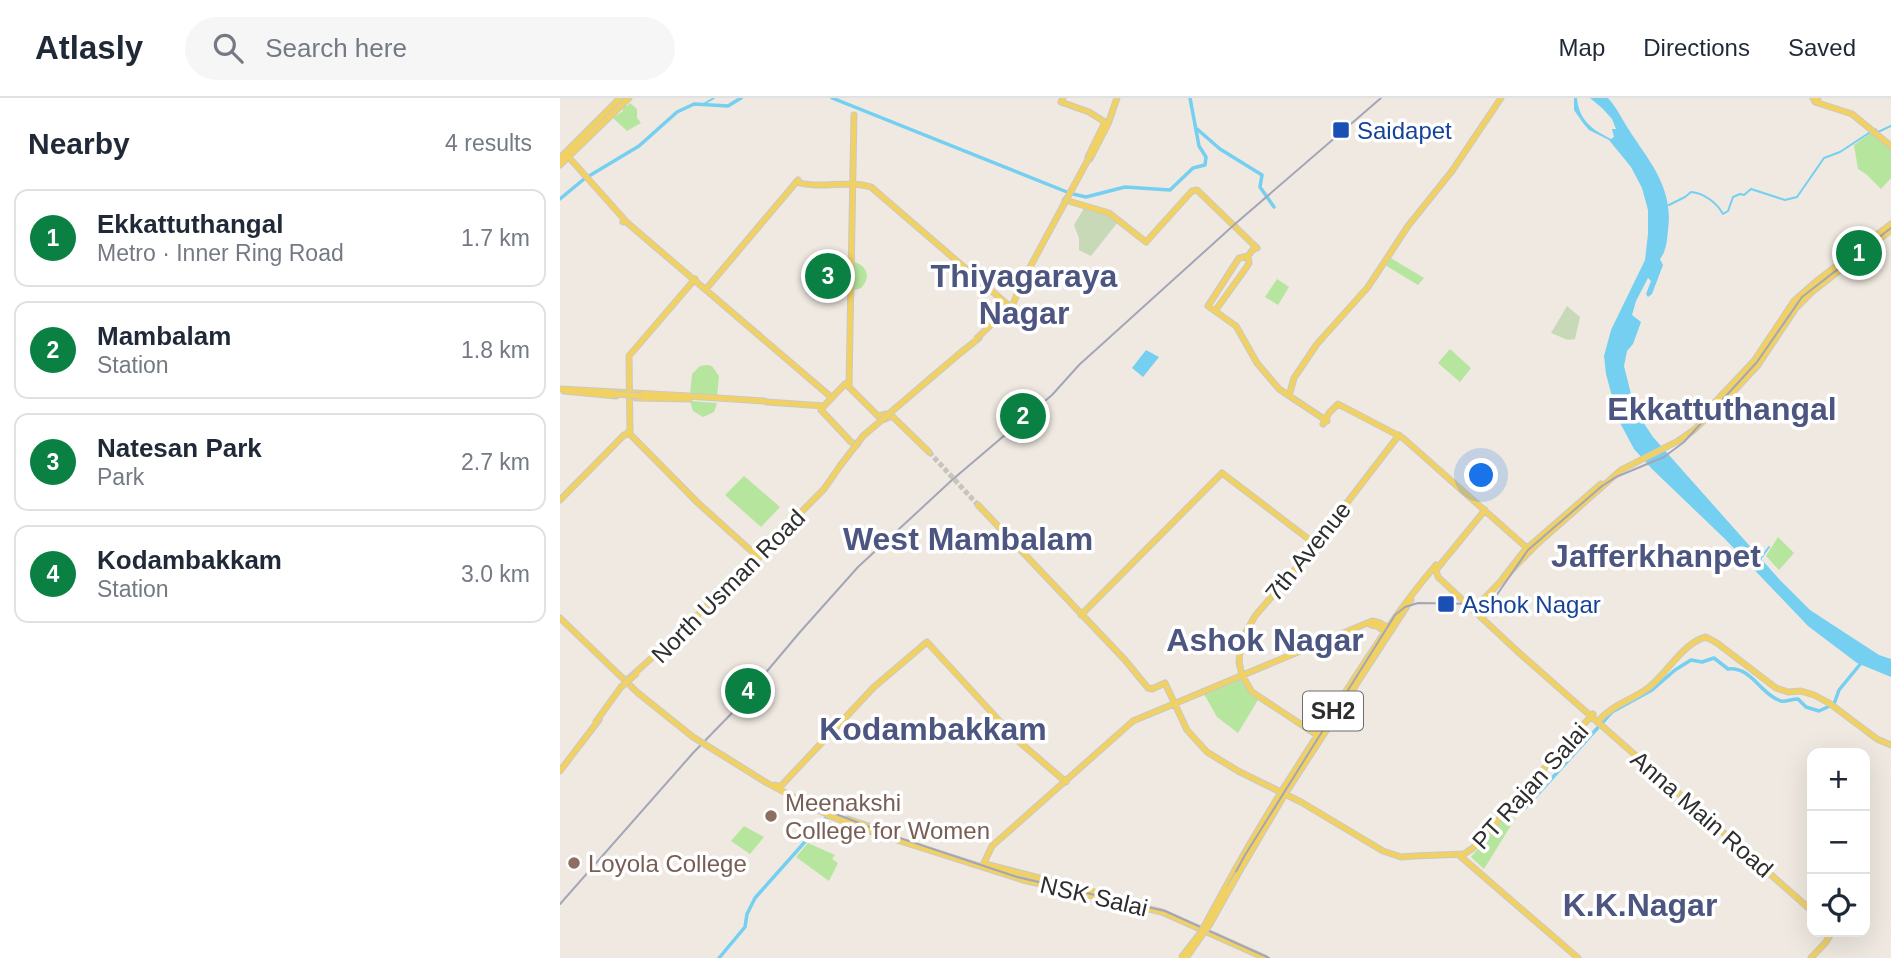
<!DOCTYPE html>
<meta charset="utf-8">
<style>
:root{--surface:#fff;--page:#f6f6f7;--text:#1f2937;--muted:#747a83;--line:#e0e1e3;--accent:#0b8043}
body{margin:0;font-family:Helvetica,sans-serif;background:var(--page);color:var(--text)}
.controls{position:absolute;right:21px;bottom:21px;display:grid;overflow:hidden;border-radius:14px;box-shadow:0 7px 28px #0002}
.controls button{width:63px;height:63px;display:grid;place-items:center;padding:0;border:0;border-bottom:2px solid var(--line);background:var(--surface);color:var(--text);font:35px sans-serif}
.you{position:absolute;left:922px;top:378px;width:24px;height:24px;margin:-18px;border:5px solid #fff;border-radius:50%;background:#1a73e8;box-shadow:0 0 0 10px #1a73e833}
.badge{display:grid;place-items:center;width:46px;height:46px;border-radius:50%;background:var(--accent);color:#fff;font-size:23px;font-weight:700}
.pin{position:absolute;translate:-50% -50%;border:4px solid #fff;box-shadow:0 2px 7px #0006}
.list{margin:0;padding:0;list-style:none}
h2{display:flex;justify-content:space-between;align-items:center;height:91px;margin:0;padding:0 28px;font-size:30px}
h2 small{font-size:23px;font-weight:400;color:var(--muted)}
.list li{display:grid;grid-template-columns:46px 1fr auto;gap:21px;align-items:center;box-sizing:border-box;height:98px;margin:0 14px 14px;padding:0 14px;border:2px solid var(--line);border-radius:14px}
.list b{display:block;font-size:26px;white-space:nowrap}
.list p{margin:0;font-size:23px;white-space:nowrap;color:var(--muted)}
.list em{font-size:23px;font-style:normal;color:var(--muted)}
.icon{flex:none;width:38px;height:38px;fill:none;stroke:currentColor;stroke-width:2;stroke-linecap:round;stroke-linejoin:round}
.map{position:relative;flex:none;width:1331px;height:860px;overflow:hidden}
header{display:flex;align-items:center;gap:42px;box-sizing:border-box;height:98px;padding:0 35px;background:var(--surface);border-bottom:2px solid var(--line)}
header strong{font-size:33px}
nav{display:flex;gap:38px;margin-inline-start:auto;font-size:24px}
.search{width:490px;height:63px;background:var(--page);display:flex;align-items:center;gap:18px;box-sizing:border-box;padding:0 24px;border-radius:38px;color:var(--muted);font-size:26px}
main{display:flex}
aside{flex:1;background:var(--surface)}
.map>svg:first-child{display:block}
</style>
<header>
<strong>Atlasly</strong>
<div class="search"><svg class="icon" aria-label="search" viewBox="0 0 24 24"><circle cx="10" cy="10" r="6"/><path d="M15 15l6 6"/></svg>Search here</div>
<nav><a>Map</a><a>Directions</a><a>Saved</a></nav>
</header>
<main>
<aside>
<h2>Nearby<small>4 results</small></h2>
<ul class="list">
<li><span class="badge">1</span><div><b>Ekkattuthangal</b><p>Metro · Inner Ring Road</p></div><em>1.7 km</em></li>
<li><span class="badge">2</span><div><b>Mambalam</b><p>Station</p></div><em>1.8 km</em></li>
<li><span class="badge">3</span><div><b>Natesan Park</b><p>Park</p></div><em>2.7 km</em></li>
<li><span class="badge">4</span><div><b>Kodambakkam</b><p>Station</p></div><em>3.0 km</em></li>
</ul>
</aside>
<div class="map">
<svg width="1331" height="860" viewBox="0 0 1331 860">
<rect width="100%" height="100%" fill="#efe9e1"/>
<path fill="#b6e59e" d="M 70,5 L 77,11 L 77,20 L 81,25 L 67,33 L 53,20 L 63,13 L 62,10 L 64,6 L 67,8 Z
M 1312,34 L 1331,49 L 1331,80 L 1321,91 L 1306,76 L 1298,71 L 1294,47 Z
M 829,159 L 864,180 L 858,187 L 825,167 Z
M 259,164 L 288,164 L 288,193 C 270,193 250,197 248,175 Z
M 294,164 C 308,168 311,180 301,190 L 292,193 Z
M 717,181 L 729,189 L 718,207 L 705,199 Z
M 890,251 L 911,270 L 900,284 L 878,265 Z
M 147,267 L 152,268 L 159,278 L 157,298 L 130,296 L 132,276 L 140,268 Z
M 130,303 L 157,305 L 154,314 L 143,319 L 133,313 Z
M 184,378 L 220,409 L 201,429 L 165,397 Z
M 1218,439 L 1234,455 L 1219,472 L 1206,458 Z
M 681,579 L 690,595 L 698,602 L 678,635 L 657,619 L 644,596 Z
M 948,715 L 955,721 L 924,771 L 911,759 Z
M 184,728 L 204,739 L 190,756 L 171,743 Z
M 248,745 L 275,757 L 272,761 L 278,765 L 269,783 L 236,759 Z"/>
<path fill="#c8d9b8" d="M 524,110 L 542,115 L 558,124 L 531,158 L 519,152 L 519,140 L 514,127 Z
M 1007,208 L 1020,219 L 1015,241 L 1008,242 L 991,235 Z"/>
<path fill="#75cff0" d="M 1014,0 L 1017,0 C 1019,23 1033,32 1051,41 L 1054,39 L 1052,31 L 1056,31 L 1052,21 L 1042,10 L 1030,0 L 1048,0 C 1057,10 1062,21 1069,32 C 1089,63 1114,90 1108,132 C 1107,143 1106,154 1100,161 L 1103,167 L 1092,196 L 1088,199 L 1086,196 L 1091,183 L 1088,180 L 1076,203 L 1072,217 L 1081,224 L 1073,246 L 1067,253 L 1064,268 L 1075,312 L 1093,339 L 1219,481 L 1250,512 L 1319,557 L 1331,561 L 1331,579 L 1297,565 L 1248,528 L 1165,441 L 1092,371 L 1074,351 L 1058,321 L 1046,276 L 1044,258 L 1051,232 L 1085,162 L 1088,136 L 1088,112 L 1082,90 L 1071,69 L 1049,42 L 1029,32 L 1023,25 L 1014,12 Z
M 586,252 L 599,259 L 583,279 L 572,270 Z"/>
<g fill="none" stroke-linecap="round" stroke-linejoin="round">
<path stroke="#75cff0" stroke-width="2" d="M 142,7 L 154,0
M 1109,107 L 1125,99 L 1131,94 C 1144,95 1157,105 1163,116 L 1168,113 L 1173,99 L 1180,96 L 1184,97 L 1191,91 L 1225,102 L 1237,99 L 1264,60 L 1280,54 L 1315,31 L 1318,34 L 1331,28
M 1201,460 L 1209,449"/>
<path stroke="#75cff0" stroke-width="3.5" d="M 272,0 L 507,94
M 637,31 L 660,51 L 702,77 L 700,89 L 714,109
M 29,78 L 79,48 L 117,14 L 134,6 L 168,8 L 181,0
M 513,96 L 526,99 L 565,89 L 610,92 L 633,70 L 645,67 L 646,59 L 639,48 L 630,0
M 0,101 L 24,81
M 965,710 L 1052,614 L 1092,592 L 1115,572 L 1131,562 L 1142,564 L 1154,560 L 1168,571 C 1191,568 1201,597 1221,603 C 1226,604 1231,601 1238,601 L 1246,609 L 1259,613 L 1274,606 L 1279,592 L 1302,564
M 159,860 L 185,829 L 187,816 L 195,800 L 268,718"/>
<path stroke="#c8c4bd" stroke-width="5" stroke-dasharray="5 2.5" stroke-linecap="butt" d="M 369,354 L 418,407"/>
<defs>
<path id="major" d="M 503,0 L 501,4 L 529,14 L 545,24 L 528,59
M 1253,0 L 1255,4 L 1258,5 L 1258,2 L 1255,2
M 1258,5 L 1292,16 L 1331,48
M 5,55 L 64,121 L 63,124
M 0,60 L 60,0
M 530,61 L 548,26 L 557,0
M 0,67 L 69,0
M 236,84 C 260,92 287,81 311,89 L 448,207
M 505,102 L 549,115 L 586,144
M 64,122 L 271,299
M 586,144 L 632,93 L 637,92 L 697,150
M 695,149 L 688,158 L 679,160 L 648,208 L 676,228 L 697,265 L 719,291 L 767,323
M 146,191 L 238,82
M 655,213 L 686,170 L 689,165 L 688,158
M 403,253 L 419,240
M 372,279 L 405,251
M 287,287 L 318,318 L 326,316
M 289,288 L 294,17
M 0,291 L 129,298
M 4,293 L 56,298
M 127,298 L 204,303
M 729,298 L 734,280 L 757,246 L 808,189 L 848,128 L 892,73 L 941,0
M 76,300 L 129,301
M 207,304 L 264,308
M 263,309 L 285,286
M 261,312 L 291,344 L 297,347
M 1141,319 L 1194,263 L 1234,203 L 1258,182 L 1331,126
M 325,321 L 332,318 L 369,354
M 763,326 L 769,315 L 778,306 L 843,340 L 967,450
M 68,334 L 137,404 L 199,460
M 0,402 L 64,337 L 70,336 L 69,258 L 135,181
M 418,407 L 565,562 L 588,590 L 592,591 L 605,585 L 627,632 L 647,654 L 678,673 L 741,704 L 823,753 L 841,759 L 854,758 L 904,756 L 913,750 L 1033,616
M 925,412 L 876,472 L 878,479 L 956,552 L 1252,813
M 943,480 L 965,452 L 1041,386
M 908,508 L 916,509 L 975,448 L 1061,372 L 1118,343 L 1134,332 L 1172,295 L 1198,267 L 1236,210 L 1252,194 L 1331,132
M 521,517 L 662,375 L 755,446
M 923,518 L 920,510 L 929,498
M 0,520 L 78,595
M 811,527 L 817,528 L 829,536
M 65,581 L 67,582 L 114,540 L 198,458 L 264,391 L 280,368
M 1037,624 C 1053,606 1070,603 1088,590 C 1107,576 1122,545 1146,539 L 1157,545 L 1216,590 L 1228,594 L 1241,593 L 1254,597 L 1269,605 L 1317,641 L 1331,647
M 757,637 L 692,594 L 682,577 L 679,564 L 681,543 L 695,518 L 743,462 L 839,337
M 19,648 L 39,622
M 0,673 L 19,648
M 207,685 L 270,718 L 312,734 L 463,782 L 602,814 L 705,860
M 215,687 L 220,689 L 314,589 L 367,544 L 457,642 L 506,684
M 286,724 L 288,721 L 317,731 L 320,736
M 900,758 L 1018,860
M 425,766 L 534,794
M 422,769 L 432,748 L 573,623 L 812,523 L 820,525 L 832,532
M 678,776 L 725,696 L 851,502
M 665,790 C 699,727 738,667 777,607 C 808,559 838,511 876,467
M 1251,860 L 1266,844 L 1272,834"/>
</defs>
<use href="#major" stroke="#c9c9c9" stroke-width="7"/>
<use href="#major" stroke="#f2d163" stroke-width="5"/>
<path stroke="#a3a6b8" stroke-width="2" d="M 258,709 L 325,735 L 457,779 L 605,813 L 709,860
M 0,806 L 133,655 L 171,616 L 240,534 L 298,469 L 392,382 L 492,297 L 519,267 L 675,126 L 821,0
M 623,860 L 651,820 L 685,757 L 835,517 L 845,509 L 858,505 L 918,506 L 936,498 L 968,452 L 1042,388 L 1056,379 L 1104,359 L 1124,344 L 1197,264 L 1242,199 L 1331,130"/>
<defs>
<path id="major-bridge" d="M 416,241 L 453,206 L 463,182 L 530,58
M 54,296 L 82,298
M 280,368 L 303,338 L 372,279
M 78,595 L 133,639 L 207,685
M 35,625 L 61,589 L 77,575
M 621,860 L 641,834 L 665,790
M 626,860 L 650,826 L 678,776"/>
</defs>
<use href="#major-bridge" stroke="#c9c9c9" stroke-width="7" stroke-linecap="butt"/>
<use href="#major-bridge" stroke="#f2d163" stroke-width="5"/>
</g>
<g fill="#1a4fb4" stroke="#fff" stroke-width="2.5">
<rect x="772" y="23" width="18" height="18" rx="3.5"/>
<rect x="877" y="497" width="18" height="18" rx="3.5"/>
</g>
<g fill="#8d6e63" stroke="#fff" stroke-width="2.5">
<circle cx="211" cy="718" r="7"/>
<circle cx="14" cy="765" r="7"/>
</g>
<g text-anchor="middle" dominant-baseline="central" stroke-width="7" stroke-linejoin="round" paint-order="stroke">
<rect fill="#fff" stroke="#6d6d6d" stroke-width="2" x="743" y="593.5" width="60" height="39" rx="5"/>
<g font-size="23" font-weight="bold" fill="#2e2e2e">
<text x="773" y="613">SH2</text>
</g>
<g font-size="24" fill="#164399" stroke="#fff" text-anchor="start">
<text x="797" y="32">Saidapet</text>
<text x="902" y="506">Ashok Nagar</text>
</g>
<g font-size="24" fill="#2e2e2e" stroke="#fff">
<text transform="translate(748 453) rotate(-51)">7th Avenue</text>
<text transform="translate(168 488) rotate(-45)">North Usman Road</text>
<text transform="translate(970 688) rotate(-48)">PT Rajan Salai</text>
<text transform="translate(1142 716) rotate(41)">Anna Main Road</text>
<text transform="translate(534 798) rotate(13)">NSK Salai</text>
</g>
<g font-size="24" fill="#785e54" stroke="#fff" text-anchor="start">
<text x="225" y="704">Meenakshi<tspan x="225" dy="28">College for Women</tspan></text>
<text x="28" y="765">Loyola College</text>
</g>
<g font-size="32" font-weight="bold" fill="#4d5680" stroke="#fff">
<text x="464" y="178">Thiyagaraya<tspan x="464" dy="37">Nagar</tspan></text>
<text x="1162" y="311">Ekkattuthangal</text>
<text x="408" y="441">West Mambalam</text>
<text x="1096" y="458">Jafferkhanpet</text>
<text x="705" y="542">Ashok Nagar</text>
<text x="373" y="631">Kodambakkam</text>
<text x="1080" y="807">K.K.Nagar</text>
</g>
</g>
</svg>
<div class="controls">
<button>+</button>
<button>−</button>
<button><svg class="icon" aria-label="locate" viewBox="0 0 24 24"><circle cx="12" cy="12" r="6"/><path d="M12 2v4M12 18v4M2 12h4M18 12h4"/></svg></button>
</div>
<div class="you"></div>
<div class="pin badge" style="left:1299px;top:155px">1</div>
<div class="pin badge" style="left:463px;top:318px">2</div>
<div class="pin badge" style="left:268px;top:178px">3</div>
<div class="pin badge" style="left:188px;top:593px">4</div>
</div>
</main>
